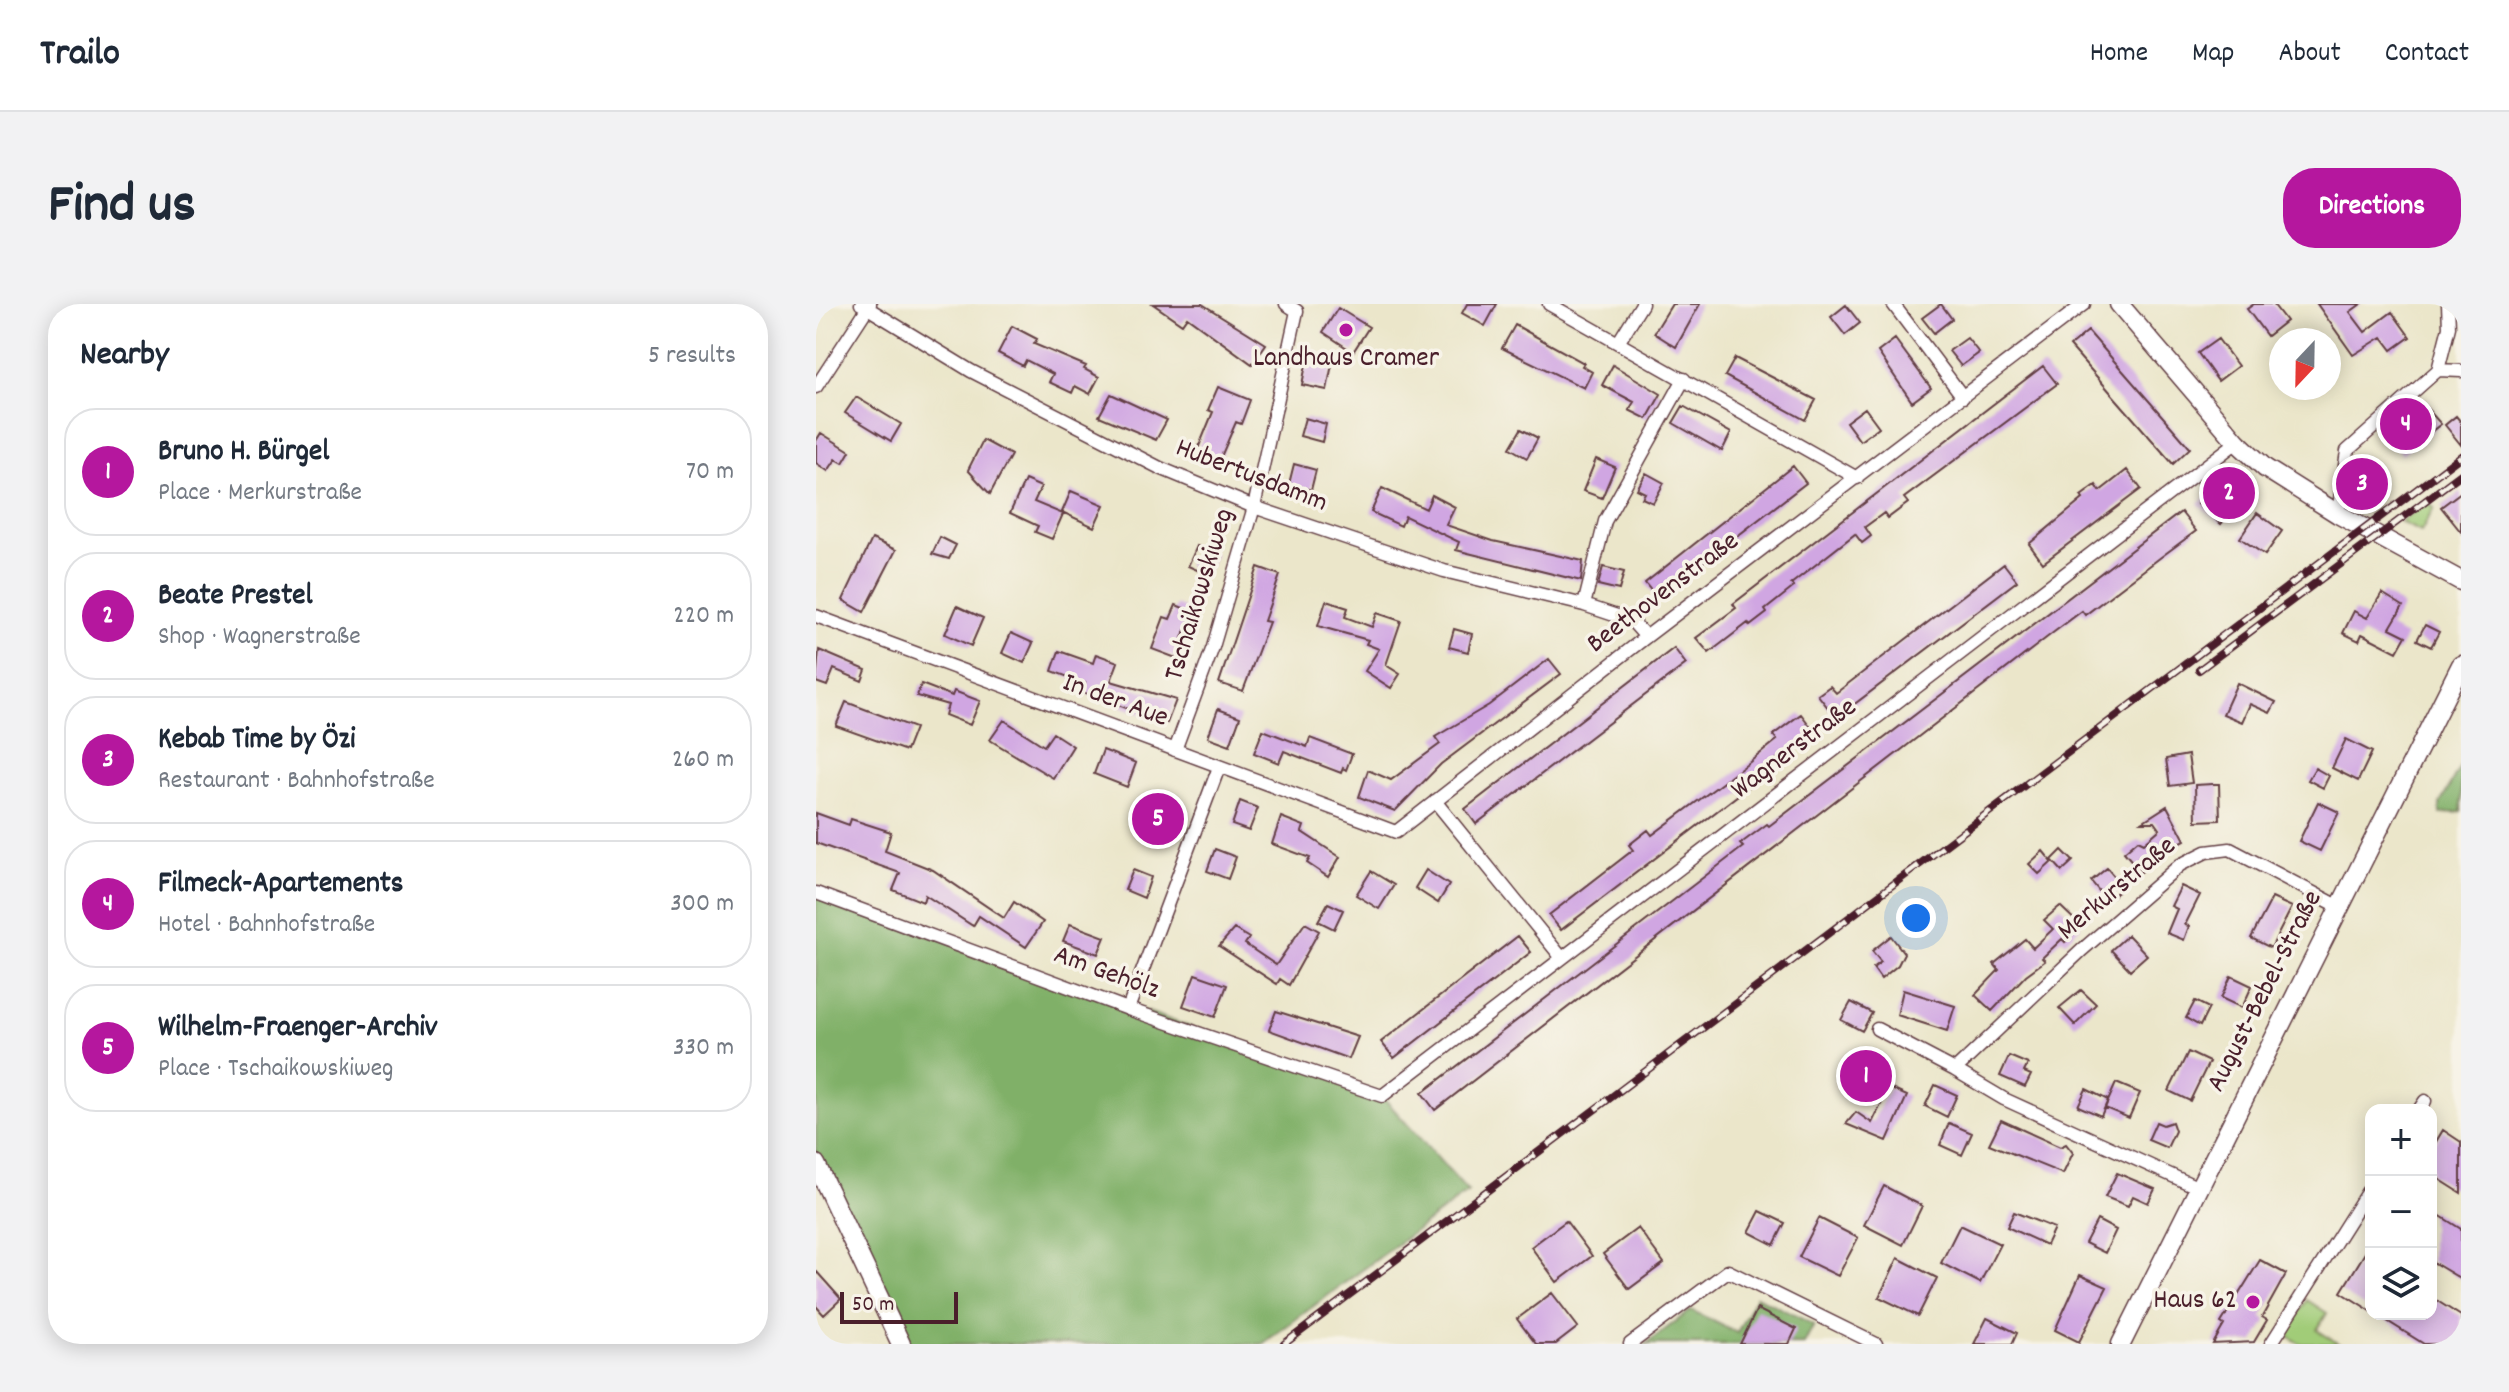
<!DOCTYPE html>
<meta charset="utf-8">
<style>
:root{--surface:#fff;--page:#f2f2f3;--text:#1f2937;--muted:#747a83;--line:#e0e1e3;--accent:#b5179e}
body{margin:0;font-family:Dekko,sans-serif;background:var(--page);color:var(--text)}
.controls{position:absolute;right:24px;bottom:24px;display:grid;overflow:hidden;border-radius:16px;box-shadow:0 4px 20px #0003}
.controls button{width:72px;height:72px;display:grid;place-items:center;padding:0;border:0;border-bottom:2px solid var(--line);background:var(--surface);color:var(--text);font:40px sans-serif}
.compass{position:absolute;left:1453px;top:24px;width:72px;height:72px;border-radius:50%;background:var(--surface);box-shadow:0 4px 20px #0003;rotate:202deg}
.scale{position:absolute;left:24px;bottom:20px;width:118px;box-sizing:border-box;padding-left:8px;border:4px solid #4a1f2b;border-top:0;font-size:22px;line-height:28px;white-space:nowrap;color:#4a1f2b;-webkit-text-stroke:6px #f7f3e8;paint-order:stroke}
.you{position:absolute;left:1100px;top:614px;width:28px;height:28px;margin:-20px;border:6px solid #fff;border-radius:50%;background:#1a73e8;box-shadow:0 0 0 12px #1a73e833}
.badge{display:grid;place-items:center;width:52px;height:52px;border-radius:50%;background:var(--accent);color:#fff;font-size:26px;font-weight:700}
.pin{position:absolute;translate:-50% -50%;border:4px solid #fff;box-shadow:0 2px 8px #0006}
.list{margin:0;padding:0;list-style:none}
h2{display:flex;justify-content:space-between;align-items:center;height:104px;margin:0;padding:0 32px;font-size:34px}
h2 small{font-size:26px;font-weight:400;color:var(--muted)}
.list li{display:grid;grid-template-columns:52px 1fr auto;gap:24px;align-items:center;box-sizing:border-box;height:128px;margin:0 16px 16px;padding:0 16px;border:2px solid var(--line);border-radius:32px}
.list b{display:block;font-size:30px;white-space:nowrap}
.list p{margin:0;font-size:26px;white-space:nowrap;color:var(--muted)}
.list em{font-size:26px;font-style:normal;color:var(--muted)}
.icon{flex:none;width:44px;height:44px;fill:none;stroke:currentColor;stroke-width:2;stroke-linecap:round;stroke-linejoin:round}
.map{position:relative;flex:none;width:1645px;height:1040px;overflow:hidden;border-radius:32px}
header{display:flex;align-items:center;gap:48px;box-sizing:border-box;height:112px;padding:0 40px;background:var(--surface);border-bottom:2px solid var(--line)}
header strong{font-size:38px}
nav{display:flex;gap:44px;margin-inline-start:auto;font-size:28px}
.intro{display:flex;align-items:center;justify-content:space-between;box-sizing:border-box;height:192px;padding:0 48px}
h1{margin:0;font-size:56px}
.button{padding:20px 36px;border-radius:32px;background:var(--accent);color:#fff;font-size:28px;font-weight:700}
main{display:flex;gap:48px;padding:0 48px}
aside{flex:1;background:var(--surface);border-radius:32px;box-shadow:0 4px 20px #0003}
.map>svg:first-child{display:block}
</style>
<header>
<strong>Trailo</strong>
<nav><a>Home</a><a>Map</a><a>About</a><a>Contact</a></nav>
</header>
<div class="intro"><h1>Find us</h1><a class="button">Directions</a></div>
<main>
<aside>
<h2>Nearby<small>5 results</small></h2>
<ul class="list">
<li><span class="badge">1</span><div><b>Bruno H. Bürgel</b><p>Place · Merkurstraße</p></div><em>70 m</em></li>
<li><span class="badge">2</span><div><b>Beate Prestel</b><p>Shop · Wagnerstraße</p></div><em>220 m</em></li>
<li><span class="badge">3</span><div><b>Kebab Time by Özi</b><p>Restaurant · Bahnhofstraße</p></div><em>260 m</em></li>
<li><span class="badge">4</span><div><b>Filmeck-Apartements</b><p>Hotel · Bahnhofstraße</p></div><em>300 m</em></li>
<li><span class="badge">5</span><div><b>Wilhelm-Fraenger-Archiv</b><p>Place · Tschaikowskiweg</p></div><em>330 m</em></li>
</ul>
</aside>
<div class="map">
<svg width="1645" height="1040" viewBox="0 0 1645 1040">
<rect width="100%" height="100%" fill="#f7f3e8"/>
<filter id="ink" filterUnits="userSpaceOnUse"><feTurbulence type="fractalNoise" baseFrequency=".0125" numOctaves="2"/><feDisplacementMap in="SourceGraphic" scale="16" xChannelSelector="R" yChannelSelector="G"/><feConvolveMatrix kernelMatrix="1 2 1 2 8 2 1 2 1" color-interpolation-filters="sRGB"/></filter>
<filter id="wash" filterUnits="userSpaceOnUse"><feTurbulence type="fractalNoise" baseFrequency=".006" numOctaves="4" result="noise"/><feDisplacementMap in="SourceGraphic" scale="32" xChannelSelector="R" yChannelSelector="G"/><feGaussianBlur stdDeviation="1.8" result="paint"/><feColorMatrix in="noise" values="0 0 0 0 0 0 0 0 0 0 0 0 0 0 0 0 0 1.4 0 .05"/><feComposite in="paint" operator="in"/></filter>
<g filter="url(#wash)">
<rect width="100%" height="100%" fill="#ebe6ca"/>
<path fill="#a1cc78" stroke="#767652" stroke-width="2" d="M 1612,198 L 1618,204 L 1605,228 L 1584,218 Z
M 1491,996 L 1511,1009 L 1501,1026 L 1523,1040 L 1485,1040 L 1469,1030 Z"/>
<path fill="#80b068" stroke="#65684a" stroke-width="2" d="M 1645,461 L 1645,508 L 1624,510 L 1624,500 Z
M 0,589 L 566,792 L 652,888 L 446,1040 L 85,1040 L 0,860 Z
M 940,992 L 998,1021 L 988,1040 L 830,1040 L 875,1006 L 921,1029 Z"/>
<g id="blocks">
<path fill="#d0a6e2" d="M 337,0 L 386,0 L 450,40 L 436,60 L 371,13 L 366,20 Z
M 651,0 L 681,0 L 669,22 L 646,9 Z
M 856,0 L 884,0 L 860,43 L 838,29 Z
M 1125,0 L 1136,15 L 1118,29 L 1106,14 Z
M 1438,0 L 1457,0 L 1470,17 L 1451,32 L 1431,5 Z
M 1501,0 L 1545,0 L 1534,8 L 1549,28 L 1576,8 L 1594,33 L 1576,46 L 1566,33 L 1537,51 Z
M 1030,1 L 1044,19 L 1029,31 L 1015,13 Z
M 522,4 L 553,23 L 537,48 L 507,28 Z
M 699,21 L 768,59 L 766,62 L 776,68 L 768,84 L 686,44 Z
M 196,22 L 221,35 L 218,40 L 270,62 L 268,65 L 283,73 L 274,90 L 259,82 L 256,89 L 233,78 L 237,70 L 210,56 L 207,62 L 182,49 Z
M 1272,27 L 1374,144 L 1357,160 L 1254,42 Z
M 1151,34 L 1163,49 L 1145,62 L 1133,47 Z
M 1079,35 L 1115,84 L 1096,98 L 1062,48 Z
M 1402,35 L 1422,62 L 1402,77 L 1382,49 Z
M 919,54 L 1000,96 L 989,116 L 909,72 Z
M 491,55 L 516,60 L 511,86 L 486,81 Z
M 797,61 L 845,90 L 831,115 L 813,106 L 818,98 L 786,81 Z
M 1227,62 L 1241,80 L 1088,194 L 1092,199 L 1072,214 L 1068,209 L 1049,223 L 1055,232 L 1046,239 L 1039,230 L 975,280 L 978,283 L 949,306 L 951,309 L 934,322 L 932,319 L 893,349 L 880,334 L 920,304 L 917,300 Z
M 402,83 L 434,96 L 425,120 L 420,118 L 401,162 L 379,152 L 397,108 L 392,106 Z
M 295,90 L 351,116 L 340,136 L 283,112 Z
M 40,93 L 85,120 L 75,137 L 29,109 Z
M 1607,100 L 1625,120 L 1586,150 L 1569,130 L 1590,107 L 1592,110 Z
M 867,102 L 915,129 L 906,147 L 857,119 Z
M 1049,104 L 1063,123 L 1044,137 L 1030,118 Z
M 1640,112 L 1645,118 L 1645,141 L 1629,121 Z
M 489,114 L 510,120 L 506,138 L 484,132 Z
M 705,125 L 722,134 L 711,154 L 694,144 Z
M 5,129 L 34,147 L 27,159 L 20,155 L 12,167 L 0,159 L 0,137 Z
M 167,136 L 195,151 L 174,190 L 152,166 Z
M 780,155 L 799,163 L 786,194 L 767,187 Z
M 478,160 L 500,166 L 495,186 L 473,180 Z
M 977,162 L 990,179 L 841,294 L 829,279 Z
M 1311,166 L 1325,185 L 1227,259 L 1213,240 L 1267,195 L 1265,192 L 1280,181 L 1284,187 Z
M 830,169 L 848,179 L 837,199 L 826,194 L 829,189 L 821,185 Z
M 209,176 L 225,183 L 218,198 L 247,210 L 236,235 L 219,228 L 222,222 L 194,209 Z
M 1403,180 L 1424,198 L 1405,220 L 1382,200 Z
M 566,184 L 610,205 L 616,191 L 639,203 L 630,221 L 677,237 L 767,257 L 765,277 L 640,246 L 643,238 L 589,212 L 585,222 L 555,208 Z
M 255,187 L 288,201 L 278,223 L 246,208 Z
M 1645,188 L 1645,228 L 1625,203 Z
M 1365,208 L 1380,227 L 1345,253 L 1269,311 L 1266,307 L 1238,328 L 619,806 L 606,789 L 927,543 L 924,540 L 951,520 L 953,522 Z
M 1441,209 L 1466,227 L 1449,251 L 1424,234 Z
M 124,233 L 140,241 L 133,255 L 116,250 Z
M 56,235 L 80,246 L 48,308 L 27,296 Z
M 381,242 L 399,250 L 390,270 L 372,262 Z
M 1188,260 L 1201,277 L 1020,414 L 1002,391 L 1014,382 L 1020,389 Z
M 442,263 L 464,271 L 448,317 L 453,318 L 427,387 L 403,379 Z
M 787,263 L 808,268 L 803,286 L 782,281 Z
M 1566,289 L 1587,302 L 1574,324 L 1590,332 L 1581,348 L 1546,330 L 1543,337 L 1527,329 L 1538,307 L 1551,314 Z
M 510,297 L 532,304 L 529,313 L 556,323 L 561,309 L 585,317 L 570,361 L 584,370 L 575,384 L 549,367 L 563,345 L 550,340 L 552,336 L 502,322 Z
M 360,301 L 377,308 L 366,334 L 376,337 L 368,357 L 336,345 L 348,313 L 354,315 Z
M 141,302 L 167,314 L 155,342 L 129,330 Z
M 1609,321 L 1623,328 L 1615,343 L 1601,336 Z
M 638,325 L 656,330 L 652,348 L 633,343 Z
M 195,329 L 217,339 L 208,359 L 186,349 Z
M 858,344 L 870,360 L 660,520 L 649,505 Z
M 3,346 L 50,366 L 46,377 L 18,365 L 11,382 L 0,378 Z
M 243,347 L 277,359 L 280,350 L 302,358 L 295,377 L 360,396 L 351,419 L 266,388 L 269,379 L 236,367 Z
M 733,355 L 745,370 L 625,460 L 579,507 L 543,493 L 552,466 L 575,476 L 624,440 L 619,433 L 673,401 Z
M 1421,379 L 1460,398 L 1454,409 L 1434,400 L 1426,418 L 1407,410 Z
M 105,380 L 136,392 L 138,387 L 164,397 L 154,421 L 129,411 L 132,401 L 101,392 Z
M 30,398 L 99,424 L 90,447 L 20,422 Z
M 402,405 L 424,413 L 414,441 L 392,433 Z
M 985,410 L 998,427 L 953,461 L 956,465 L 745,626 L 733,611 L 817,546 L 813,541 L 832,526 L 836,531 L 930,461 L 961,436 L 957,431 Z
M 188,416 L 228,442 L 237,429 L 257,442 L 237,474 L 174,436 Z
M 447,426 L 491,443 L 494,434 L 536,450 L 530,466 L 527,464 L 525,469 L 468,447 L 463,459 L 438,449 Z
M 1530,435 L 1556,448 L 1542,477 L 1516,464 Z
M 287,446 L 320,459 L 311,483 L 278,470 Z
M 1372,451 L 1376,479 L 1354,482 L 1350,455 Z
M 1499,464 L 1513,472 L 1507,484 L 1492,476 Z
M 1397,480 L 1403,480 L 1404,516 L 1380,517 L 1379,481 Z
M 424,497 L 442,504 L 433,527 L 416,521 Z
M 1502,498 L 1523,508 L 1504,547 L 1483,537 Z
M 332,499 L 360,509 L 352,531 L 324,521 Z
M 1351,502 L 1369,536 L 1355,543 L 1325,568 L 1308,548 L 1322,536 L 1328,539 L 1344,525 L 1339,518 L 1326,518 Z
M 0,509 L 33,521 L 35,515 L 75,528 L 69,547 L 117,566 L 188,614 L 198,598 L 227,618 L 210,643 L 163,612 L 157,622 L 109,591 L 107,598 L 77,586 L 84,569 L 0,539 Z
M 465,513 L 488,522 L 486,528 L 524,553 L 512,573 L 491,559 L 494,554 L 456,540 Z
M 399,545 L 420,553 L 412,575 L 391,567 Z
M 1246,546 L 1257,557 L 1246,567 L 1236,556 Z
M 1227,547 L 1236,558 L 1223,570 L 1213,560 Z
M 1291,564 L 1307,583 L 1291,597 L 1275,577 Z
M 317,566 L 335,573 L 328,594 L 309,586 Z
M 610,566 L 633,581 L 622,599 L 599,584 Z
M 555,567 L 578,581 L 563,605 L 540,591 Z
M 1365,582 L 1384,591 L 1369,621 L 1373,622 L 1368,636 L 1351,629 L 1361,605 L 1355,602 Z
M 1456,594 L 1476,603 L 1455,644 L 1435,634 Z
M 512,599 L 527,606 L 518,625 L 502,617 Z
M 1244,602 L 1265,622 L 1249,638 L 1246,635 L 1226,654 L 1229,657 L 1210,671 L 1176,707 L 1159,691 L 1183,666 L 1178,660 L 1209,635 L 1217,644 L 1237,625 L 1228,616 Z
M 489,619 L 503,627 L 473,681 L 464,675 L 461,680 L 403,642 L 418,625 L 433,634 L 429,640 L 460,661 Z
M 254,620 L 289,633 L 282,650 L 247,637 Z
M 1312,631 L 1331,651 L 1314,666 L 1295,646 Z
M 702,632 L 715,648 L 578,754 L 565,738 Z
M 1075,632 L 1088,649 L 1082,661 L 1065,675 L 1057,664 L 1065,658 L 1056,647 Z
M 379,670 L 411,681 L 399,713 L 367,702 Z
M 1415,672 L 1436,682 L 1426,704 L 1405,694 Z
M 1087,686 L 1139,702 L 1131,727 L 1081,711 Z
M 1265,686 L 1280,700 L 1259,721 L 1243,704 Z
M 1379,697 L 1393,704 L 1384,722 L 1370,714 Z
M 1035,698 L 1056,709 L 1046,727 L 1025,716 Z
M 460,707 L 542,733 L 533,755 L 453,726 Z
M 1372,748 L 1393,758 L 1374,797 L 1353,787 Z
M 1193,752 L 1212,760 L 1208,768 L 1215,771 L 1209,783 L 1184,772 Z
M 1035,760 L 1056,777 L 1042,793 L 1022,776 Z
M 1300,779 L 1324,789 L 1313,814 L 1289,804 Z
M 1119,781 L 1141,791 L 1131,813 L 1109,802 Z
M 1073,784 L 1091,792 L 1071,837 L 1030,820 L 1040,808 L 1056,819 Z
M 1270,785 L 1292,796 L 1285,812 L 1262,802 Z
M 1185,816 L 1244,843 L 1250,840 L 1257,849 L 1247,870 L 1173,840 Z
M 1340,818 L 1347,821 L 1356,818 L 1359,827 L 1351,844 L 1332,836 Z
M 1133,819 L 1156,829 L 1146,851 L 1124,841 Z
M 1627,826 L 1645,838 L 1645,889 L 1615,870 L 1615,846 Z
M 1301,869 L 1339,885 L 1332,899 L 1317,892 L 1312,902 L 1289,893 Z
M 1068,882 L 1106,902 L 1087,941 L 1048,921 Z
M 1615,906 L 1645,925 L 1645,975 L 1615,957 Z
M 944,907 L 969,919 L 958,941 L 933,928 Z
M 1198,908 L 1238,924 L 1230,941 L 1191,923 Z
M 1003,914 L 1042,934 L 1022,972 L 983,953 Z
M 1281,916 L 1300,926 L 1289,949 L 1269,939 Z
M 750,917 L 776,952 L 741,978 L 715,943 Z
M 1144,921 L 1184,940 L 1164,979 L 1125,959 Z
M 822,924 L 848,959 L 813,985 L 787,950 Z
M 1555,939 L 1555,1007 L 1525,988 Z
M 1082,954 L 1121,974 L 1102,1012 L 1063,993 Z
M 1444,956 L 1470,970 L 1446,1013 L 1451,1016 L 1438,1038 L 1397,1040 L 1408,1021 L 1405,1019 Z
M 0,967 L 25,995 L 8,1011 L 0,1002 Z
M 1264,971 L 1291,983 L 1263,1038 L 1239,1026 Z
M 736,989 L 762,1023 L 740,1040 L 720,1040 L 701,1015 Z
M 1615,993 L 1645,1012 L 1645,1040 L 1608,1040 L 1560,1010 L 1615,1010 Z
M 941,1005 L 980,1025 L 973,1040 L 924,1040 Z
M 1171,1014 L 1201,1029 L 1196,1040 L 1158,1040 Z"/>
</g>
</g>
<g filter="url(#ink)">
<use href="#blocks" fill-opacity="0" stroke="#623d43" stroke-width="2"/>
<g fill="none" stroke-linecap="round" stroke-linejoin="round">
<defs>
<path id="street" d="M 45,0 L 155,67 L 344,164 L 438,203 L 628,267 L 768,301 L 816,317 L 830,333
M 733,0 L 1041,174
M 1077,0 L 1147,93
M 802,39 L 826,0
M 1622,66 L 1645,67
M 0,83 L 54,0
M 1522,210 L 1531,147 L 1622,66 L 1633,23 L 1632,0
M 768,301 L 789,217 L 868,75
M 0,312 L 580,528 L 830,333 L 1268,0
M 359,446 L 397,343 L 438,203 L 481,7 L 470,0
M 619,497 L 746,654
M 0,589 L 312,705 L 566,792 L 1421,138
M 312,705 L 403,463
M 1061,725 L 1139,766
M 1603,806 L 1609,797
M 1383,884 L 1188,795 L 1139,766 L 1266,646 L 1364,561 L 1390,548 L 1414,545 L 1524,603
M 814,1040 L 912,967 L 1060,1040
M 1455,1040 L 1555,882"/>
<path id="secondary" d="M 1303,0 L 1421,138 L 1449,164 L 1522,210 L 1645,277
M 0,860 L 85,1040
M 1305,1040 L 1645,361"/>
</defs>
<use href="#street" stroke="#623d43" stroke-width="15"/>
<use href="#secondary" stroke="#623d43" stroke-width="21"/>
<use href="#street" stroke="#fff" stroke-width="12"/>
<use href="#secondary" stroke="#fff" stroke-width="18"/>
<defs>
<path id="rail" d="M 1383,366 L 1645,170
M 468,1040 L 1645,152"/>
</defs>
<use href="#rail" stroke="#4a1f2b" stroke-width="8"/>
<use href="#rail" stroke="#f7f3e8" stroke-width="5" stroke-dasharray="15" stroke-linecap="butt"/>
</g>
</g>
<g fill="#b5179e" stroke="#f7f3e8" stroke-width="3">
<circle cx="530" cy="26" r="8"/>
<circle cx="1437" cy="998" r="8"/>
</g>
<g text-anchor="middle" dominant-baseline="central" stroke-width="7" stroke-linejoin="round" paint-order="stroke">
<g font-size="28" fill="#4a1f2b" stroke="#f7f3e8">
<text x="530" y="56">Landhaus Cramer</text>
<text x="1421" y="998" text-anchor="end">Haus 62</text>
</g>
<g font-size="28" fill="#4a1f2b" stroke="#f7f3e8">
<text transform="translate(435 173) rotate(21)">Hubertusdamm</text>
<text transform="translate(848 290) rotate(-37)">Beethovenstraße</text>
<text transform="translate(385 291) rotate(-73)">Tschaikowskiweg</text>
<text transform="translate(299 398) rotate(20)">In der Aue</text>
<text transform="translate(979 446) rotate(-37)">Wagnerstraße</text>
<text transform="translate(1302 586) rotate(-40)">Merkurstraße</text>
<text transform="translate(290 670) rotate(20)">Am Gehölz</text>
<text transform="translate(1450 688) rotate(-63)">August-Bebel-Straße</text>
</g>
</g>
</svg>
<div class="controls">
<button>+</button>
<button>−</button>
<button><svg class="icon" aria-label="layers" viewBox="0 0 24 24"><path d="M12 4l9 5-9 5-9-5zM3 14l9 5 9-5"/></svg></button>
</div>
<svg class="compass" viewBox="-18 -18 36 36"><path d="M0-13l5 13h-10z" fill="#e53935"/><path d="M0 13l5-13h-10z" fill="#747a83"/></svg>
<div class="scale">50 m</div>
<div class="you"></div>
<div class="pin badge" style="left:1050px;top:772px">1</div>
<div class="pin badge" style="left:1413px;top:189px">2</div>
<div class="pin badge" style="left:1546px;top:180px">3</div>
<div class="pin badge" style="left:1590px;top:120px">4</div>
<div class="pin badge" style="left:342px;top:515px">5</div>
</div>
</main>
